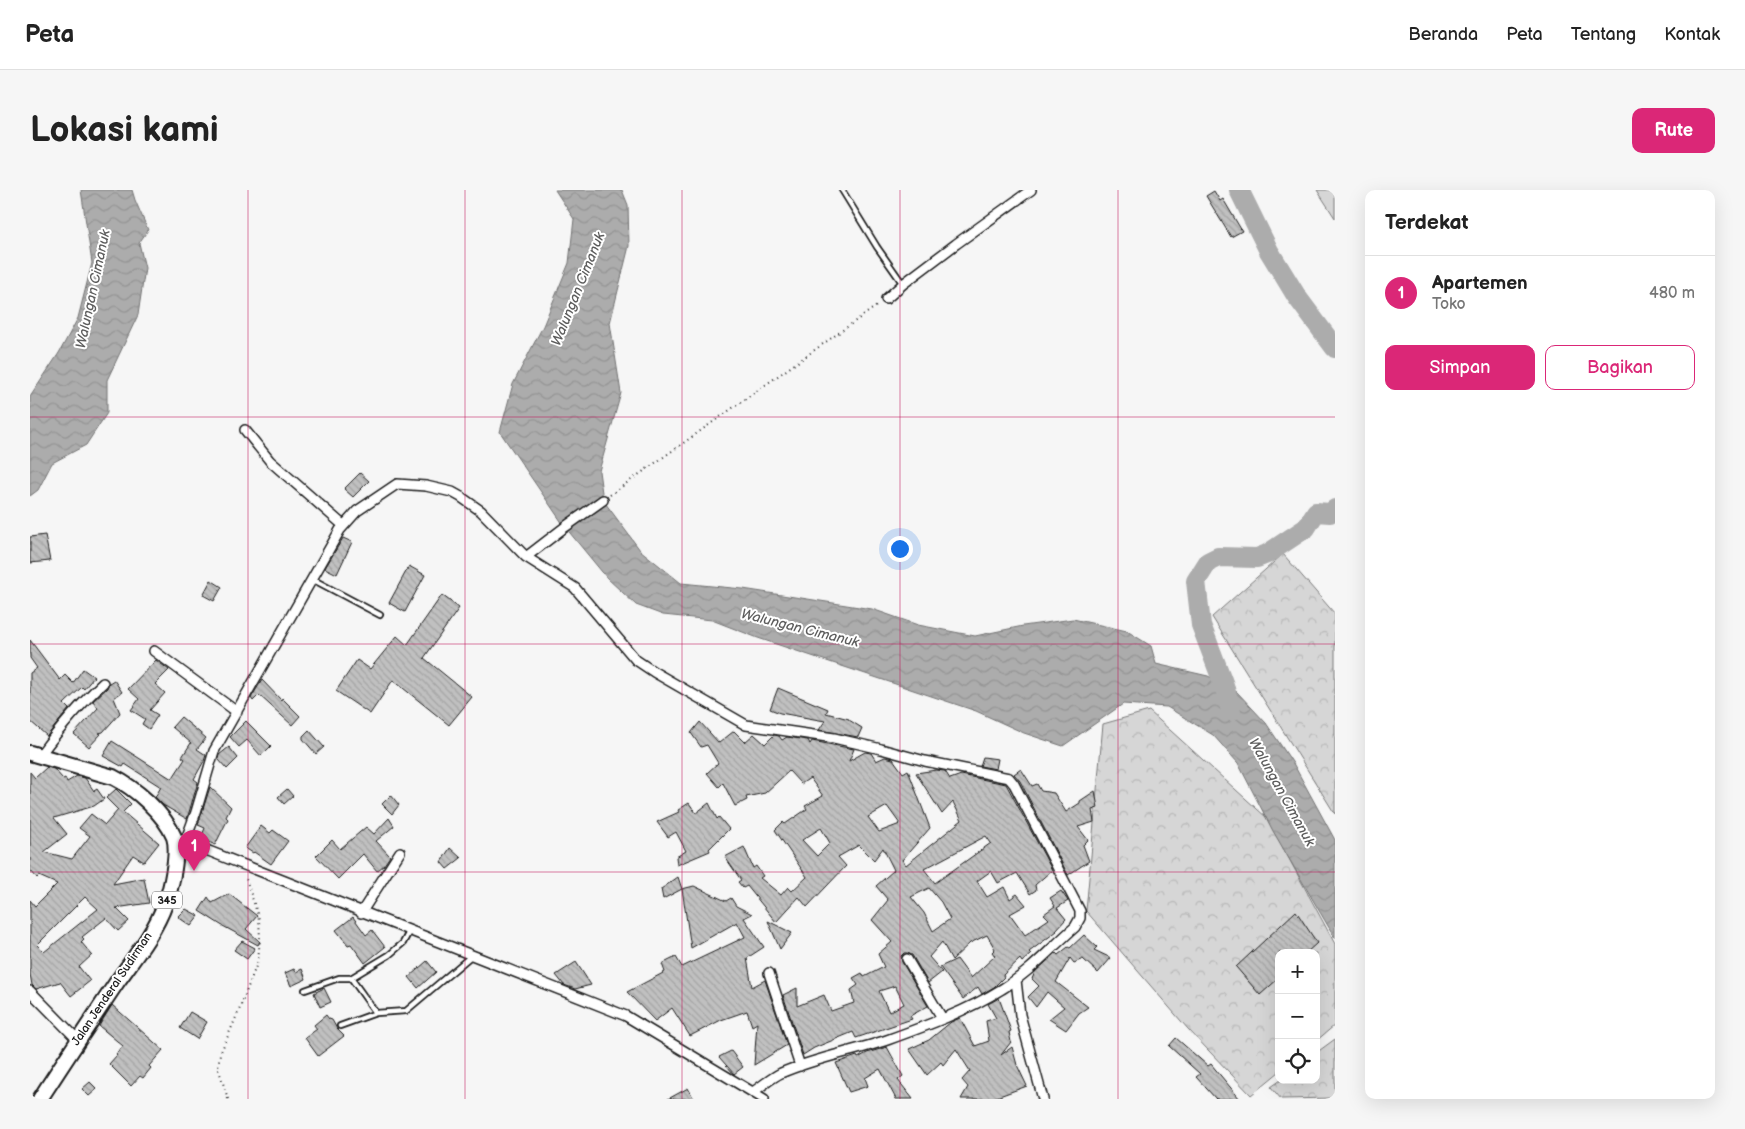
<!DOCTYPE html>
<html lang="id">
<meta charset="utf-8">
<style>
:root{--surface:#fff;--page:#f6f6f6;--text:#222;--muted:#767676;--line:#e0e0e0;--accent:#db2777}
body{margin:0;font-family:"Balsamiq Sans",sans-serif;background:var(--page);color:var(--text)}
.controls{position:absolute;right:15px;bottom:15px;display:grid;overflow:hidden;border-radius:10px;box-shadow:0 5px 20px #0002}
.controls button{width:45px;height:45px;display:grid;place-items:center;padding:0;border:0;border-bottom:1px solid var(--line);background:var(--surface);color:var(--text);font:25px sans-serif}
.you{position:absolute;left:869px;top:358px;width:18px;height:18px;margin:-12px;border:4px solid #fff;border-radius:50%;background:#1a73e8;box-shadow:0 0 0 8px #1a73e833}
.badge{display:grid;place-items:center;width:32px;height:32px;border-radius:50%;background:var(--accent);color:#fff;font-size:16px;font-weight:700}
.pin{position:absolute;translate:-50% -41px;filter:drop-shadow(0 1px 2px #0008)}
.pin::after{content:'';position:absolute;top:26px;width:18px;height:15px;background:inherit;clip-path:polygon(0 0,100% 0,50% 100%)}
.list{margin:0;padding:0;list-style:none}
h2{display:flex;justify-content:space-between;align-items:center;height:65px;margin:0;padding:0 20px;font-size:21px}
h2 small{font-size:16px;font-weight:400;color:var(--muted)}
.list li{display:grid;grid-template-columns:32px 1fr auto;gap:15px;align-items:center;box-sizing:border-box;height:75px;padding:0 20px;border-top:1px solid var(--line)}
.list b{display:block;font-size:19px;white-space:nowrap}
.list p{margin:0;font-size:16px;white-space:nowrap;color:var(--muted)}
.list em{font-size:16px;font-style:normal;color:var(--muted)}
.actions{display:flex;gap:10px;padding:15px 20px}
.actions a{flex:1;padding:11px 0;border:1px solid var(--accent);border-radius:10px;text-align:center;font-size:18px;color:var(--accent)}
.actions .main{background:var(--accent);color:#fff}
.icon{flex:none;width:28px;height:28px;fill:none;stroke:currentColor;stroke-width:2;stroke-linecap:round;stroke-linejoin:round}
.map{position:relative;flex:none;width:1305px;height:909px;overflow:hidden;border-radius:10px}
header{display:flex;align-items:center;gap:30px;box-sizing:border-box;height:70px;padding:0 25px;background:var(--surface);border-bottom:1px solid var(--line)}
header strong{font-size:24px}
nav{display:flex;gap:28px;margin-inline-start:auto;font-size:18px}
.intro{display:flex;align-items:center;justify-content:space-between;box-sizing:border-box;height:120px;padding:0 30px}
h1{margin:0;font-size:35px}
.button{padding:12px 22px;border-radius:10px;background:var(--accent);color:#fff;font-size:18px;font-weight:700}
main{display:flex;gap:30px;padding:0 30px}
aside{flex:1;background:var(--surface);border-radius:10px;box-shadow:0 5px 20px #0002}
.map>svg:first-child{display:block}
</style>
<header>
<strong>Peta</strong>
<nav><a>Beranda</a><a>Peta</a><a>Tentang</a><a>Kontak</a></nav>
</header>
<div class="intro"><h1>Lokasi kami</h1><a class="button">Rute</a></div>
<main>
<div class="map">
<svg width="1305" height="909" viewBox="0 0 1305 909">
<defs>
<pattern id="forest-crowns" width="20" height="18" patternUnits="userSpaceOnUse" patternTransform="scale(1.25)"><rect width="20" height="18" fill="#d6d6d6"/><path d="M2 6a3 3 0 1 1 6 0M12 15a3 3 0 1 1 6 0" fill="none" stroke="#b7b7b7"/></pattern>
<pattern id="water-waves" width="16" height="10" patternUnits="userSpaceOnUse" patternTransform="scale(1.25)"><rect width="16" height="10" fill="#acacac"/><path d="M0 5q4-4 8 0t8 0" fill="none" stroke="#939393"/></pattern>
<pattern id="building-back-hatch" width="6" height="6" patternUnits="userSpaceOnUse" patternTransform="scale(1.25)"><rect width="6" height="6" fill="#c0c0c0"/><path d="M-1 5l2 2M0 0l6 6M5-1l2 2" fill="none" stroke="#a4a4a4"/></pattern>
</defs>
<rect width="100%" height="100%" fill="#f6f6f6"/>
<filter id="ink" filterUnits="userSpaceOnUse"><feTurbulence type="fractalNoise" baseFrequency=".02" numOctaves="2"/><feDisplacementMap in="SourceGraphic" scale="10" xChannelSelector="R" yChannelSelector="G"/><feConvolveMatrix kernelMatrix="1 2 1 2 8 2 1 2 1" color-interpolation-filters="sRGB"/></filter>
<g filter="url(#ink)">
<path fill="url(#forest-crowns)" stroke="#797979" d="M 1253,364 L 1305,424 L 1305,624 L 1182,427 Z
M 1119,521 L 1237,628 L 1305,754 L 1305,835 L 1286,851 L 1286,763 L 1249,763 L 1249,882 L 1221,905 L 1158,839 L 1056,721 L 1073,534 Z
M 1305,849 L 1305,908 L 1251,909 L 1241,897 L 1251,890 L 1286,890 L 1286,863 Z"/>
<path fill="#d6d6d6" stroke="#797979" d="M 1287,0 L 1305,0 L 1305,28 Z"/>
<path fill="url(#water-waves)" stroke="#727272" d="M 51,0 L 102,0 L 105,10 L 118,40 L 109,53 L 115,78 L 108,125 L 77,190 L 77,223 L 56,255 L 22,273 L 8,300 L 0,306 L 0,207 L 29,163 L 48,128 L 62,73 Z
M 525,0 L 592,0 L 598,15 L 599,56 L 580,133 L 591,203 L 569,281 L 573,310 L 610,360 L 651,393 L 713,399 L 842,419 L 888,435 L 945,446 L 993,436 L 1043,429 L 1097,441 L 1121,456 L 1126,474 L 1178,486 L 1207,502 L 1236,533 L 1264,575 L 1305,650 L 1305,748 L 1243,641 L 1208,573 L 1183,545 L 1137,517 L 1093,514 L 1033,556 L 994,543 L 946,521 L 728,448 L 682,430 L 633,425 L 606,415 L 577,388 L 535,337 L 470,242 L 483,194 L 513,136 L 539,73 L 544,29 Z"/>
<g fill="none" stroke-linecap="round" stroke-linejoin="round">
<path stroke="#acacac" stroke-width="20" d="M 1209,0 L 1239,61 L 1267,107 L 1305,158
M 1201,521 L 1194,495 L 1171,435 L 1166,391 L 1178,372 L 1188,367 L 1227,368 L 1237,364 L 1276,338 L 1286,322 L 1300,323 L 1305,319"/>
</g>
<path fill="url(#building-back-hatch)" stroke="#1c1c1c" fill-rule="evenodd" d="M 1184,1 L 1190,11 L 1193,9 L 1212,41 L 1201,47 L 1176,6 Z
M 330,283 L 339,291 L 323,307 L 314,299 Z
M 15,345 L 20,371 L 0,373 L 0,347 Z
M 313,348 L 322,352 L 307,384 L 295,378 Z
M 379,376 L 395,385 L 375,422 L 359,413 Z
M 181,390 L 192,397 L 184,411 L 173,405 Z
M 412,405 L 429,418 L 394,468 L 442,507 L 419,535 L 363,490 L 340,524 L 306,501 L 327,470 L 340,479 L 367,446 L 377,455 Z
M 0,450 L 30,490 L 35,485 L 43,493 L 53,479 L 64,487 L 54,499 L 52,497 L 34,514 L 39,519 L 17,546 L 0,531 L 0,483 L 7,478 L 0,468 Z
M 126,470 L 139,480 L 125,494 L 135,503 L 120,520 L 128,525 L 119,539 L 112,534 L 115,529 L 101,520 L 109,509 L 98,499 Z
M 84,490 L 92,502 L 84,508 L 90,523 L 73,542 L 69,543 L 71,544 L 59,557 L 44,544 L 68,518 L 63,511 L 77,498 L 79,493 Z
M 232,490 L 251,510 L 252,508 L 270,526 L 262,535 L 229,505 L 223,511 L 221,508 Z
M 748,498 L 798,519 L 796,523 L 819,529 L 819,530 L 832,538 L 828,547 L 789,540 L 795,531 L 750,523 L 740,519 Z
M 151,527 L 176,548 L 167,559 L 176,565 L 174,571 L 164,589 L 168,592 L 157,629 L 133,615 L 125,607 L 131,597 L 95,574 L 93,577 L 73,566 L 82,551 L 142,589 L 155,569 L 152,567 L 161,553 L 142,537 Z
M 216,531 L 241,556 L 231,566 L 217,550 L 209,557 L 200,547 Z
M 670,532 L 689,553 L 704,541 L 715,552 L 724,544 L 735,554 L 744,545 L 749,546 L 752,550 L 757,547 L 778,550 L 780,554 L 782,551 L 824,559 L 819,571 L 835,562 L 841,563 L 846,571 L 855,567 L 863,569 L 873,583 L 878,580 L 900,638 L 872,670 L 876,675 L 932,630 L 923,612 L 912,624 L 886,583 L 906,580 L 915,581 L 920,589 L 931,585 L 976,594 L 1022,680 L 1005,695 L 1006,700 L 1000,704 L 987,683 L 968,693 L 961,681 L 947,691 L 957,707 L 974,697 L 980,709 L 987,704 L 996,715 L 980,724 L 995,745 L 1019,729 L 1014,724 L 1025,716 L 1020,708 L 1031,701 L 1038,711 L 1027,718 L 1036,729 L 1026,740 L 1027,741 L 999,762 L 1001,764 L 992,772 L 990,769 L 973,785 L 974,787 L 964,797 L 952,804 L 948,797 L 933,809 L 910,777 L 927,769 L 941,788 L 965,766 L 962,762 L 965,759 L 957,745 L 940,753 L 922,770 L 912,752 L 899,767 L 912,782 L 898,793 L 882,765 L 877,763 L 874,763 L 871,766 L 872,772 L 898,816 L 880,826 L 882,829 L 826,848 L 823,842 L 784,858 L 773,865 L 753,805 L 767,798 L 767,816 L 794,805 L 801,821 L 824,813 L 821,800 L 828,795 L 823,788 L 832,783 L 834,787 L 854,777 L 848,764 L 862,752 L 842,730 L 858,710 L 846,696 L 864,680 L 853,658 L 844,670 L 829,655 L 808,667 L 816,676 L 777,717 L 769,707 L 746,732 L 717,696 L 713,698 L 708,692 L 711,690 L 695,667 L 714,657 L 723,678 L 726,676 L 733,686 L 730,688 L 751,705 L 758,697 L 762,701 L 777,687 L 745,640 L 753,632 L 755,634 L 777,619 L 775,616 L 793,606 L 780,588 L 771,594 L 759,581 L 735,603 L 716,607 L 717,610 L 705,616 L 693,593 L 689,597 L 677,583 L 688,573 L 677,555 L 671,557 L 661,543 ZM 857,616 L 870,634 L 849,642 L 838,627 ZM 791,638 L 800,653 L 787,666 L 772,650 ZM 956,646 L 961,653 L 905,693 L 894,679 ZM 899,698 L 911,712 L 920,729 L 903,741 L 894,723 L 881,707 ZM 865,796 L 874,814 L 859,822 L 849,801 Z
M 279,540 L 294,557 L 286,564 L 273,549 L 273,546 Z
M 199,557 L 208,568 L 197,579 L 188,569 L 189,565 Z
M 953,567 L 968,569 L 966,579 L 950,576 Z
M 17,577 L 24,579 L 33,589 L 35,588 L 37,592 L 47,586 L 55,588 L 64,601 L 67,599 L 74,609 L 64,616 L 24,628 L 37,644 L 14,662 L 42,669 L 60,646 L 49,638 L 61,624 L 75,635 L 88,620 L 76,608 L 86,599 L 101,614 L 93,622 L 129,653 L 114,672 L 103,665 L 83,694 L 114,688 L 119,713 L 86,718 L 99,731 L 88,741 L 76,728 L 52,747 L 54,749 L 51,752 L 62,765 L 49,777 L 60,791 L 41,806 L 30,792 L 6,799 L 2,795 L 0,784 L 0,710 L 5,716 L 27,694 L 9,686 L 7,688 L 0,680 L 0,582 L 5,588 ZM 55,707 L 68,719 L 14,762 L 7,755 Z
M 991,579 L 1002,596 L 1007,594 L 1011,601 L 1024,603 L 1036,622 L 1050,613 L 1050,611 L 1065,601 L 1068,618 L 1062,620 L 1064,632 L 1048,637 L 1058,650 L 1053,655 L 1059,671 L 1038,685 L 990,591 L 984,584 Z
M 180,597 L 201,617 L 196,627 L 198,629 L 185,655 L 171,648 L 175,638 L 168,635 Z
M 257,599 L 263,606 L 254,614 L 248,607 Z
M 361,605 L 369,615 L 362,624 L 352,614 Z
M 659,613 L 666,623 L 679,613 L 687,629 L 689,627 L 699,639 L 679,659 L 680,661 L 647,675 L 646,667 L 656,661 L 646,642 L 638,647 L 627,632 L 649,622 L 648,620 Z
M 359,628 L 364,636 L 346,651 L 360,666 L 354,675 L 347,681 L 333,664 L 308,689 L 286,666 L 302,650 L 310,659 L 336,637 L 344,644 Z
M 231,636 L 240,643 L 243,640 L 258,651 L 241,674 L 224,662 L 223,663 L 215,658 Z
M 420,658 L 431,668 L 417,679 L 411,672 Z
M 648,687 L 652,699 L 633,709 L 631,699 Z
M 664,696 L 696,711 L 701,708 L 706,716 L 722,724 L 714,728 L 734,757 L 717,768 L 722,797 L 735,790 L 757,855 L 724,875 L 727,833 L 722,836 L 717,821 L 691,830 L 660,846 L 642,818 L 625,831 L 597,802 L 635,782 L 632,774 L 646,767 L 652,777 L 715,747 L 707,732 L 661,758 L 652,699 Z
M 199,704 L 227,726 L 216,739 L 230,752 L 228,755 L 191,735 L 169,721 L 178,707 L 182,713 Z
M 156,719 L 169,726 L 161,736 L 148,727 Z
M 1266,721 L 1287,753 L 1276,763 L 1249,763 L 1249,788 L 1230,805 L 1206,777 Z
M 323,727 L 336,745 L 342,740 L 355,757 L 335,773 L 321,754 L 318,755 L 306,740 Z
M 738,731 L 762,743 L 750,759 Z
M 1054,745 L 1067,757 L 1064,760 L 1081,768 L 1068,783 L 1053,769 L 1044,773 L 1040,768 L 1026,792 L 1058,817 L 1049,823 L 1036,840 L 1019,829 L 1034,817 L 1017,802 L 1006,817 L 998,807 L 1009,796 L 1002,789 L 1005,782 L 1026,763 L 1028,765 L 1038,757 L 1040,758 Z
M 212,751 L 225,758 L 217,769 L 204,760 Z
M 397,771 L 406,782 L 388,798 L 379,787 Z
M 546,772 L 561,795 L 545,799 L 534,795 L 526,785 Z
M 264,779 L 266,782 L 272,779 L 276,789 L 261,796 L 255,783 Z
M 294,798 L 301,812 L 290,817 L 284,803 Z
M 969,808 L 981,841 L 979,842 L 981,852 L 971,865 L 982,857 L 987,875 L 997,896 L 961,909 L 931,909 L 938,897 L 932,890 L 940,881 L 926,859 L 913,875 L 911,872 L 897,885 L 879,859 L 899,850 L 921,832 L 930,828 L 945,856 L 959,851 L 956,831 L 966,828 L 958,814 Z
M 82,815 L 133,860 L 119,876 L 121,878 L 113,888 L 110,886 L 101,896 L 79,874 L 87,865 L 86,864 L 93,856 L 69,836 Z
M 160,822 L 177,832 L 167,849 L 150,838 Z
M 296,825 L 299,829 L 302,830 L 307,839 L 314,846 L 288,866 L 275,848 L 287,839 L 284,835 Z
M 1146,848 L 1178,876 L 1181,874 L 1210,909 L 1186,909 L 1166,887 L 1170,884 L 1139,856 Z
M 857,857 L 873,886 L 868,890 L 883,909 L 866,909 L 850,879 L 835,888 L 838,896 L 819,902 L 806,873 L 827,866 L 828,868 L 837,863 Z
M 701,861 L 713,877 L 704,884 L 689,867 Z
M 60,892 L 67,899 L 59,906 L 52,899 Z
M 658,898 L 664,909 L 638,909 Z"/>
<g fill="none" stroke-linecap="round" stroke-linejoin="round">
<defs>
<path id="service" d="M 812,0 L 847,57 L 873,94
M 282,389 L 350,425
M 321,788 L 346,823
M 275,800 L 309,788 L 321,788 L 359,765 L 373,753 L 379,742
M 310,836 L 346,823 L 376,821 L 441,766"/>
<path id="minor" d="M 856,109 L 873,94 L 926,54 L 1001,0
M 215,240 L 240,271 L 313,335
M 496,367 L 535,337 L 573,310
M 124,461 L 207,522
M 10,565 C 30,538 48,516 73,493
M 151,650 L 596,826 L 734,909
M 155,652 L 166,622 L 184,561 L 310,340 L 327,321 L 367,294 L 396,296 L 422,302 L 431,307 L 451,321 L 496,367 L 545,398 L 606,470 L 624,482 L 716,535 L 804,548 L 851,559 L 895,571 L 979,588 L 984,594 L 1050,721 L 1050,728 L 1045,737 C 1021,758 999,783 972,799 C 937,821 896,836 857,850 C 822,862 785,868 751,883 C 741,888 732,896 723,902
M 331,723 L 370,662
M 877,769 L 912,828
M 739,783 L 770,876
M 986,790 L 990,825 L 1013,909
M 0,801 L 48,850"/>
<path id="primary" d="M 0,563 L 83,587 C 105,598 134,623 144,647 C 149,662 141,700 135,714 C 125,742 104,768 87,792 C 61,831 35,870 10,909"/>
</defs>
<use href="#service" stroke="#1c1c1c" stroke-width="8"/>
<use href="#minor" stroke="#1c1c1c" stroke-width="12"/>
<use href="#primary" stroke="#1c1c1c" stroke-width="18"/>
<path stroke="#1c1c1c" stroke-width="2" stroke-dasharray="1 4" stroke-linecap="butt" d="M 580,305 L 848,115
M 198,909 L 188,877 L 190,864 L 208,823 L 228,771 L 230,748 L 229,729 L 215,686"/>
<use href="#service" stroke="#fff" stroke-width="4.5"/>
<use href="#minor" stroke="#fff" stroke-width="9"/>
<use href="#primary" stroke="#fff" stroke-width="14"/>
</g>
</g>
<path fill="none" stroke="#c2185b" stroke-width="1" stroke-opacity="0.55" d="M 218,0 L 218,909M 435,0 L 435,909M 652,0 L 652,909M 870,0 L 870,909M 1088,0 L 1088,909M 0,227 L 1305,227M 0,454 L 1305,454M 0,682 L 1305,682"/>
<g text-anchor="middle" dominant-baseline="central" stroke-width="4" stroke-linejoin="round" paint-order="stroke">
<rect fill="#fff" stroke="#606060" stroke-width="1" x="122" y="701.5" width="30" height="17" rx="4"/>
<g font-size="11" font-weight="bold" fill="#1c1c1c">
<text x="137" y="710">345</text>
</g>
<g font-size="12" fill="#1c1c1c" stroke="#fff">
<text transform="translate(82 799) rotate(-56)">Jalan Jenderal Sudirman</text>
</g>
<g font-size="14" font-style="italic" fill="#5d5d5d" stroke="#fff">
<text transform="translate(63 99) rotate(-78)">Walungan Cimanuk</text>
<text transform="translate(548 99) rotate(-68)">Walungan Cimanuk</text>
<text transform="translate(770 438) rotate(14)">Walungan Cimanuk</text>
<text transform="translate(1252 602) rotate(61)">Walungan Cimanuk</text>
</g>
</g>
</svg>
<div class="controls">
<button>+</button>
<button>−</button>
<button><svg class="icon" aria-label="locate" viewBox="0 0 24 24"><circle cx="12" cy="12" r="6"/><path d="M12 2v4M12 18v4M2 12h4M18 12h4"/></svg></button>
</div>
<div class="you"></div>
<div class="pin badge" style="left:164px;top:681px">1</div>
</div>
<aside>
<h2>Terdekat<small></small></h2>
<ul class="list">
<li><span class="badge">1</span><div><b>Apartemen</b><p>Toko</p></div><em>480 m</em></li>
</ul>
<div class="actions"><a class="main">Simpan</a><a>Bagikan</a></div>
</aside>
</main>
